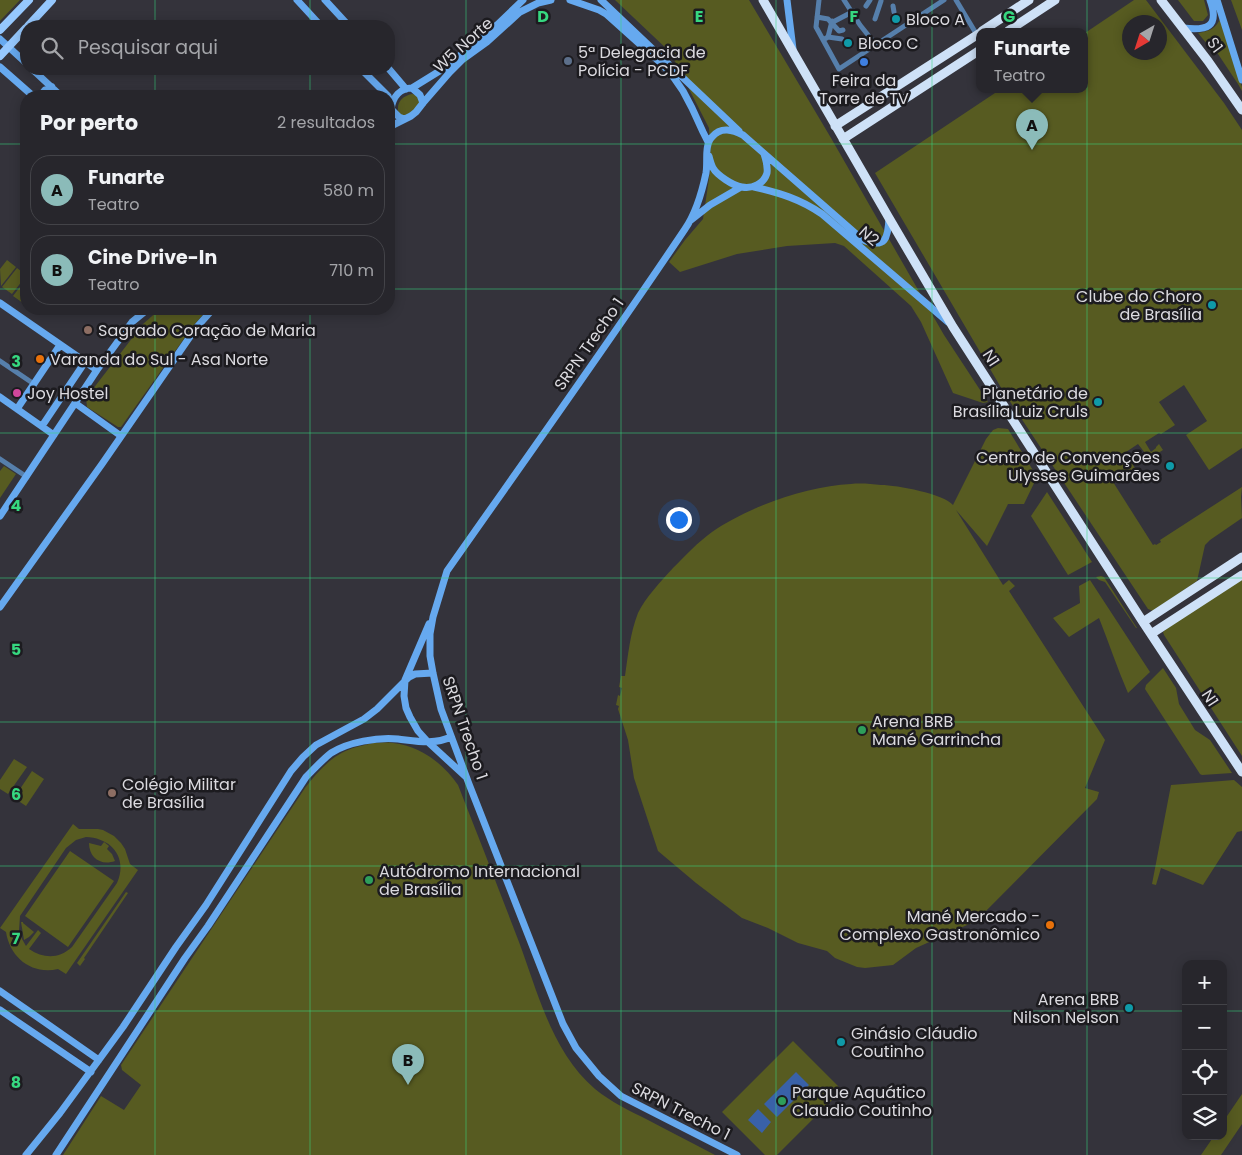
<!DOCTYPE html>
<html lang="pt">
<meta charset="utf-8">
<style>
:root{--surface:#27262c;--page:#333238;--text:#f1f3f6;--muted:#a4a5a9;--line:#434348;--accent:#8bbbb9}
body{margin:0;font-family:Poppins,sans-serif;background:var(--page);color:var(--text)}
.controls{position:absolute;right:15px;bottom:15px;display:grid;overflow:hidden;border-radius:10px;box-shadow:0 2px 12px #0003}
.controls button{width:45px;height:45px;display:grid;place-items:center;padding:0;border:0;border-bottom:1px solid var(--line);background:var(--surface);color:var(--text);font:25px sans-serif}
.compass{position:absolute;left:1122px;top:15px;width:45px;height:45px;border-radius:50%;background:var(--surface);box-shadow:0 2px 12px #0003;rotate:219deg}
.you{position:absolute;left:678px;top:519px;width:18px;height:18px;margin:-12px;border:4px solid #fff;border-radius:50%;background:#1a73e8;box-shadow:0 0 0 8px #1a73e833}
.badge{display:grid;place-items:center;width:32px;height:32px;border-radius:50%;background:var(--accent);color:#111;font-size:16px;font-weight:700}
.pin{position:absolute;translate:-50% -41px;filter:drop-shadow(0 1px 2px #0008)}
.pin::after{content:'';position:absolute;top:26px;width:18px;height:15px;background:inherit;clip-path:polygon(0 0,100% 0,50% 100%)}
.popup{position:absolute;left:976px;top:28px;width:112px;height:65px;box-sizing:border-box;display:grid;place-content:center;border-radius:10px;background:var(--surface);filter:drop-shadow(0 1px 4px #0005);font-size:16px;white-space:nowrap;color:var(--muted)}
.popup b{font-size:19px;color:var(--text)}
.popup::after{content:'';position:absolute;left:50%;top:100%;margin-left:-10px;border:10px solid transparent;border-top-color:var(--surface)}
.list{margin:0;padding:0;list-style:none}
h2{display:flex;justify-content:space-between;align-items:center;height:65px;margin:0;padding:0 20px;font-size:21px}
h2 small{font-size:16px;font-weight:400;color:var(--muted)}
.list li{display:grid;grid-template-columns:32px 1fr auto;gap:15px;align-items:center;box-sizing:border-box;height:70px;margin:0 10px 10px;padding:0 10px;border:1px solid var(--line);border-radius:20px}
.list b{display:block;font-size:19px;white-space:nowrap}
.list p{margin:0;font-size:16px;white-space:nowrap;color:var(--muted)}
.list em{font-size:16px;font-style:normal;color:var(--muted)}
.icon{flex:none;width:28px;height:28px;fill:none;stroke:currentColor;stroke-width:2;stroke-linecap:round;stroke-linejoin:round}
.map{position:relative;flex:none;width:1242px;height:1155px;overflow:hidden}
.search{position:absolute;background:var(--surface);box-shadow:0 2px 12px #0003;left:20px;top:20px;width:375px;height:55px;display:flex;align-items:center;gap:12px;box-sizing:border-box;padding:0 18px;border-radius:20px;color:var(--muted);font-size:19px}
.panel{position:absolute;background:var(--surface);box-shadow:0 2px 12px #0003;left:20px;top:90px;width:375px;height:225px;border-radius:20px}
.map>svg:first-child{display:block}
</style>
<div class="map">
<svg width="1242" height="1155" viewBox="0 0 1242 1155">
<rect width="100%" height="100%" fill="#34333b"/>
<path fill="#575b21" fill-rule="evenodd" d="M 0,0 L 20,0 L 0,21 Z
M 615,0 L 749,0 L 831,138 L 944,335 L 988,402 L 983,403 L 953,393 L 921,322 L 911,306 L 844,246 L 835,243 L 787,246 L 737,254 L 680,272 L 669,262 L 685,240 L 703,219 L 711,165 L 709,128 L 670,52 Z
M 1134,0 L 1146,0 L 1224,103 L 1242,130 L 1242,448 L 1209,470 L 1186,435 L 1207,421 L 1184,385 L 1159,402 L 1175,425 L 1161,434 L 1159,433 L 1145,442 L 1151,452 L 1156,448 L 1156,447 L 1159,444 L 1163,450 L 1142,463 L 1138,458 L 1145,453 L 1138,444 L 1120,456 L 1126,465 L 1131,462 L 1135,468 L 1113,482 L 1153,545 L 1155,544 L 1156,545 L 1161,542 L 1160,540 L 1242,487 L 1241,497 L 1242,518 L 1210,540 L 1205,545 L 1197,581 L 1153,611 L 1148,609 L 1003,391 L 875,173 L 1001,89 L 1084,89 L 1085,33 ZM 1130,22 L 1160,22 L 1160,52 L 1130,52 Z
M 1178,0 L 1204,0 L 1208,15 L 1203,21 L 1194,21 Z
M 1231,0 L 1242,0 L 1242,30 Z
M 1221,17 L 1242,87 L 1242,91 L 1238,84 L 1218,54 L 1207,44 L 1198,33 C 1210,31 1216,29 1221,17 Z
M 412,94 L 417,95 L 420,99 L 419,105 L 409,115 L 401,115 L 398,111 C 397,101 403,96 412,94 Z
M 7,260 L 16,267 L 1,286 L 0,269 Z
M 17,268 L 26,275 L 26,276 L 12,294 L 2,287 Z
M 26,279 L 26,299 L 23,303 L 13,296 Z
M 160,309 L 208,309 L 193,326 L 121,427 L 118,427 L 87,407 L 86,398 L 143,324 Z
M 998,428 L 1008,429 L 1037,477 L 1024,504 L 1008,504 L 987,546 L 956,510 L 1003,585 L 1009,580 L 1015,586 L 1009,591 L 1105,740 L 1085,788 L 1099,792 L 1097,799 L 976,921 L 916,948 L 893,965 L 865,968 L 857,967 L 835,958 L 827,951 L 798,943 L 768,928 L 742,918 L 696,883 L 658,851 L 634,778 L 628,740 L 618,709 L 619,706 L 616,705 L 618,695 L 620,696 L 622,688 L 619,687 L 621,676 L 625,676 C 628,656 630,633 638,613 C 645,598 662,580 673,568 C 685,556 698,542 712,532 C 748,507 807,486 851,484 C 861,483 871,484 881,485 C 897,485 944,494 953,505 L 986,439 L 993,430 Z
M 4,466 L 16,474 L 0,498 L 0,471 Z
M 1047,492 L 1092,562 L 1068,575 L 1031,516 Z
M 1101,576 L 1104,577 L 1137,628 L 1136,628 L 1105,582 L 1099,580 L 1096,577 Z
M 1242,579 L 1242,756 L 1164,635 L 1163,632 L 1168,627 Z
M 1090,580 L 1150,672 L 1128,693 C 1117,668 1109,643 1099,618 L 1069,637 L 1053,618 L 1080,603 L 1079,586 Z
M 1163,668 L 1176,688 L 1179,704 L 1195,730 L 1210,740 L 1232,773 L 1202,775 L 1200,774 L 1145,689 L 1146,685 Z
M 373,743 C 379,743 386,742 393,743 C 420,746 443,763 458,785 C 479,838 499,890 519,942 C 538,993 552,1052 595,1089 C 611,1102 630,1111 648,1120 C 670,1132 693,1143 715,1155 L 63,1155 L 101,1096 L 124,1110 L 141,1085 L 122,1070 L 121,1065 L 305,788 C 318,771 332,755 353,748 C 359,746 366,745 373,743 Z
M 14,759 L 27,767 L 8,794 L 0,789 L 0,780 Z
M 32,771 L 44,779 L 26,806 L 14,798 Z
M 1234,780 L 1242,787 L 1242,831 L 1237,832 L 1203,885 L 1161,868 L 1156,885 L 1152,884 L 1171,785 Z
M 73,824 L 79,829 L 98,829 L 103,830 L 114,836 L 121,843 L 125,849 L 130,864 L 138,870 L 66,974 L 58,969 C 32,975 10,958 6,932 L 0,928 ZM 86,837 C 112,838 128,858 117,883 L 72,947 C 59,959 44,959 29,949 L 41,933 L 38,930 L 26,946 L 22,939 L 19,931 L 20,916 L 66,848 L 76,840 Z
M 104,842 L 109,846 L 107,849 L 112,854 L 115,861 C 101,866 89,858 89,843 L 101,846 Z
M 70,851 L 114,881 L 68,947 L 25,916 Z
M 126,892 L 128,893 L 84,958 L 85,959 L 80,966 L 77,963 Z
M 21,922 L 23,922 L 23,923 L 34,932 L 29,937 L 24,940 Z
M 793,1041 L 842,1090 L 777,1155 L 765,1155 L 722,1112 Z
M 1242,1094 L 1242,1124 L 1221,1155 L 1201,1155 L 1214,1136 L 1223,1136 L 1223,1122 Z"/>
<path fill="#3961a8" d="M 796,1072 L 809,1085 L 777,1117 L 764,1104 Z
M 758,1109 L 771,1122 L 762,1133 L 748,1120 Z"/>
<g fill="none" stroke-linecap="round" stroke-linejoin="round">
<path stroke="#567fab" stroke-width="5" d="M 819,0 L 816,27 L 839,69 L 944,0
M 844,0 L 860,25 L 876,45
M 956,0 L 977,35
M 866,6 L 870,0
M 893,6 L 894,12
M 817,17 L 828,19 L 839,31 L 843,30
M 875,19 L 881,1
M 831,23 L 854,11
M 828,37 L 832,21
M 823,40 L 828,37 L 842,39
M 0,361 L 34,384
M 0,459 L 27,477"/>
<path stroke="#66a9ef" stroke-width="7" d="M 297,0 L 321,26
M 325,0 L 349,26
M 570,0 L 599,10 L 606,14 L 664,66 L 674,78 L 683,91 L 692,108 L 703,132 L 708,142
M 601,0 L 739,131
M 787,0 L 793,49
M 1217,0 L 1242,80
M 1183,28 C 1207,31 1220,27 1210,0
M 0,39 L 26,63
M 0,67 L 33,96
M 32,69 L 61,96
M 361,69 L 388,96
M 389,69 L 406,89
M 412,88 L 446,67 L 497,25 L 523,0
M 40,96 L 45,90 L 52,87
M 404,119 L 399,117 L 391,109 C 393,97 400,88 412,88 L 420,95 L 423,103
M 389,127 L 411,116 L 416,112 L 423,103 L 450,72 L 462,60 L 487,42 L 520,12 L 538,3 L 551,0
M 709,156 C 710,160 711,164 713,168 C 717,175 733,186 742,187 C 752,189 764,184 767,173 C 768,166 766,160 764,154
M 754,187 C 780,193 800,199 822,214 L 948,322
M 691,220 L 710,205 L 741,187
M 0,303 L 97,370
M 0,397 L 54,435
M 75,403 L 121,436
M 17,409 L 60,345
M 42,426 L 85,362
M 0,516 L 97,370 L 132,322 L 148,309
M 0,607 L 102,464 L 196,328 L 213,309
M 429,624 L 405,680 L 404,696 L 406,708 L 410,717 L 418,731 L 428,742 L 466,777
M 0,991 L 99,1060
M 0,1010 L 91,1072
M 26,1155 L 60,1113 L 123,1027 L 176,947 L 206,905 L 291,771 L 303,757 L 316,745 L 364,719 L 377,709 L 409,677 L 415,674 L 433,673
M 56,1155 L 185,958 L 208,926 L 306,777 C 314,769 322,760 331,753 C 348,742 378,737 398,739 C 416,741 434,745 451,737
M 737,1155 L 621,1096 L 599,1076 L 576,1048 L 563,1024 L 469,784 L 441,709 L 433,673 L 430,656 L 430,634 L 433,617 L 447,571 C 527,457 608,344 685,229 C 696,213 702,192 706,173 C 708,162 704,145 712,137 C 721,126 733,130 743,135 L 863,240 C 886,249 888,238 889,218"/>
<path stroke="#96c8fe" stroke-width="8" d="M 28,26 L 52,0
M 0,30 L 29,0
M 0,56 L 26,28"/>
<path stroke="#cee1f7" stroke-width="9" d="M 763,0 L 889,218 L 953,327 L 1143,622 L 1242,772
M 1161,0 L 1208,61 L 1242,110
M 982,31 L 1029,0
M 1008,31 L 1055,0
M 835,126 L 980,33
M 843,139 L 980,50
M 1143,622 L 1242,557
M 1151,634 L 1242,575"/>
</g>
<path fill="none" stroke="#36d880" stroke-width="1" stroke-opacity="0.55" d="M 155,0 L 155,26M 310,0 L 310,26M 466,0 L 466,1155M 621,0 L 621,1155M 776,0 L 776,1155M 932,0 L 932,1155M 1087,0 L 1087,1155M 155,69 L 155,96M 310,69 L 310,96M 0,144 L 26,144M 389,144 L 1242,144M 0,289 L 26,289M 389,289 L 1242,289M 155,309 L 155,1155M 310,309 L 310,1155M 0,433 L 1242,433M 0,578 L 1242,578M 0,722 L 1242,722M 0,866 L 1242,866M 0,1011 L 1186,1011M 1223,1011 L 1242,1011"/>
<g fill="#0f9aa8" stroke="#1c1b1f" stroke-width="2">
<circle cx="896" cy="19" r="5"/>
<circle cx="848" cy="43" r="5"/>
<circle cx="1212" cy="305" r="5"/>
<circle cx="1098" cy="402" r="5"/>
<circle cx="1170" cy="466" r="5"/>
<circle cx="1129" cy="1008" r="5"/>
<circle cx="841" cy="1042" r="5"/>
</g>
<circle fill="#5c6f8a" stroke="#1c1b1f" stroke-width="2" cx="568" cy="61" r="5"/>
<circle fill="#3f7fe0" stroke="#1c1b1f" stroke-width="2" cx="864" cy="62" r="5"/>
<g fill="#8d6e63" stroke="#1c1b1f" stroke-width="2">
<circle cx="88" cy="330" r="5"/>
<circle cx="112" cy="793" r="5"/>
</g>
<g fill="#e8710a" stroke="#1c1b1f" stroke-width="2">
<circle cx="40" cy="359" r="5"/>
<circle cx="1050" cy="925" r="5"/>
</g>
<circle fill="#d1479c" stroke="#1c1b1f" stroke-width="2" cx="17" cy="393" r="5"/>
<g fill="#2e9e5b" stroke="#1c1b1f" stroke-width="2">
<circle cx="862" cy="730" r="5"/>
<circle cx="369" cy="880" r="5"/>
<circle cx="782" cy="1101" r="5"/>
</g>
<g text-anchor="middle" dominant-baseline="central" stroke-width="5" stroke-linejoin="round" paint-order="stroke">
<g font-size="16" fill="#dbdadf" stroke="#1c1b1f" text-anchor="start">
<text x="906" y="19">Bloco A</text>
<text x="858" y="43">Bloco C</text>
<text x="578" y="52">5ª Delegacia de<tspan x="578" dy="18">Polícia - PCDF</tspan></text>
<text x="864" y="80" text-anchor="middle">Feira da<tspan x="864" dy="18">Torre de TV</tspan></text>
<text x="1202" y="296" text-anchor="end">Clube do Choro<tspan x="1202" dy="18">de Brasília</tspan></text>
<text x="98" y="330">Sagrado Coração de Maria</text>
<text x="50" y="359">Varanda do Sul - Asa Norte</text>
<text x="27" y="393">Joy Hostel</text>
<text x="1088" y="393" text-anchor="end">Planetário de<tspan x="1088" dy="18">Brasília Luiz Cruls</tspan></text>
<text x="1160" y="457" text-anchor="end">Centro de Convenções<tspan x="1160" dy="18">Ulysses Guimarães</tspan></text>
<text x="872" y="721">Arena BRB<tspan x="872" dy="18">Mané Garrincha</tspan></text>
<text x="122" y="784">Colégio Militar<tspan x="122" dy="18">de Brasília</tspan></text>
<text x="379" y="871">Autódromo Internacional<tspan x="379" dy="18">de Brasília</tspan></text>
<text x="1040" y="916" text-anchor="end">Mané Mercado -<tspan x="1040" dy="18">Complexo Gastronômico</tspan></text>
<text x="1119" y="999" text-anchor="end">Arena BRB<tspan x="1119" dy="18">Nilson Nelson</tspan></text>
<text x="851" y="1033">Ginásio Cláudio<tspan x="851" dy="18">Coutinho</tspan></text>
<text x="792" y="1092">Parque Aquático<tspan x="792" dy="18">Claudio Coutinho</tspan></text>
</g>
<g font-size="16" fill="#dbdadf" stroke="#1c1b1f">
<text transform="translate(463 45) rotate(-42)">W5 Norte</text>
<text transform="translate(1215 45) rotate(54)">S1</text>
<text transform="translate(869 236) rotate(41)">N2</text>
<text transform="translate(589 344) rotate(-55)">SRPN Trecho 1</text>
<text transform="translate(991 358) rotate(57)">N1</text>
<text transform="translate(1210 698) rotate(57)">N1</text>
<text transform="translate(465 728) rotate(71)">SRPN Trecho 1</text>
<text transform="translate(681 1111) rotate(27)">SRPN Trecho 1</text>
</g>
</g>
<g font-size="16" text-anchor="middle" font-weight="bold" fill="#36d880" stroke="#1c1b1f" stroke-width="5" stroke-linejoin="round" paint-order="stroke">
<text x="543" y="22">D</text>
<text x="699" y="22">E</text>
<text x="854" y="22">F</text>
<text x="1009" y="22">G</text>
<text x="16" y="367">3</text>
<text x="16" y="511">4</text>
<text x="16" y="655">5</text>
<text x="16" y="800">6</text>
<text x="16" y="944">7</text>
<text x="16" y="1088">8</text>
</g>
</svg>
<div class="controls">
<button>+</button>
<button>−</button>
<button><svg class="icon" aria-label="locate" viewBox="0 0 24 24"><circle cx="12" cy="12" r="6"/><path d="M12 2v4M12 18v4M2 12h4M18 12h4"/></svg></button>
<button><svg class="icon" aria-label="layers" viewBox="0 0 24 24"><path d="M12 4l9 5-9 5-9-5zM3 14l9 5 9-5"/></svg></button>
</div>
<svg class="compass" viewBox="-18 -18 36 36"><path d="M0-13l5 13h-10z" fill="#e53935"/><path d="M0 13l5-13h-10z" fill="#a4a5a9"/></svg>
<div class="you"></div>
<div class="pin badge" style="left:1032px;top:150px">A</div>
<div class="popup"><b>Funarte</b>Teatro</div>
<div class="pin badge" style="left:408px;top:1085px">B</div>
<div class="search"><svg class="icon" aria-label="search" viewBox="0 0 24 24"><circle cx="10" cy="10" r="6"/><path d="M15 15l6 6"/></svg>Pesquisar aqui</div>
<section class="panel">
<h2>Por perto<small>2 resultados</small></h2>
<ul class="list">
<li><span class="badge">A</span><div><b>Funarte</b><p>Teatro</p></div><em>580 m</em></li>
<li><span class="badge">B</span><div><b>Cine Drive-In</b><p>Teatro</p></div><em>710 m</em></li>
</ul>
</section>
</div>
